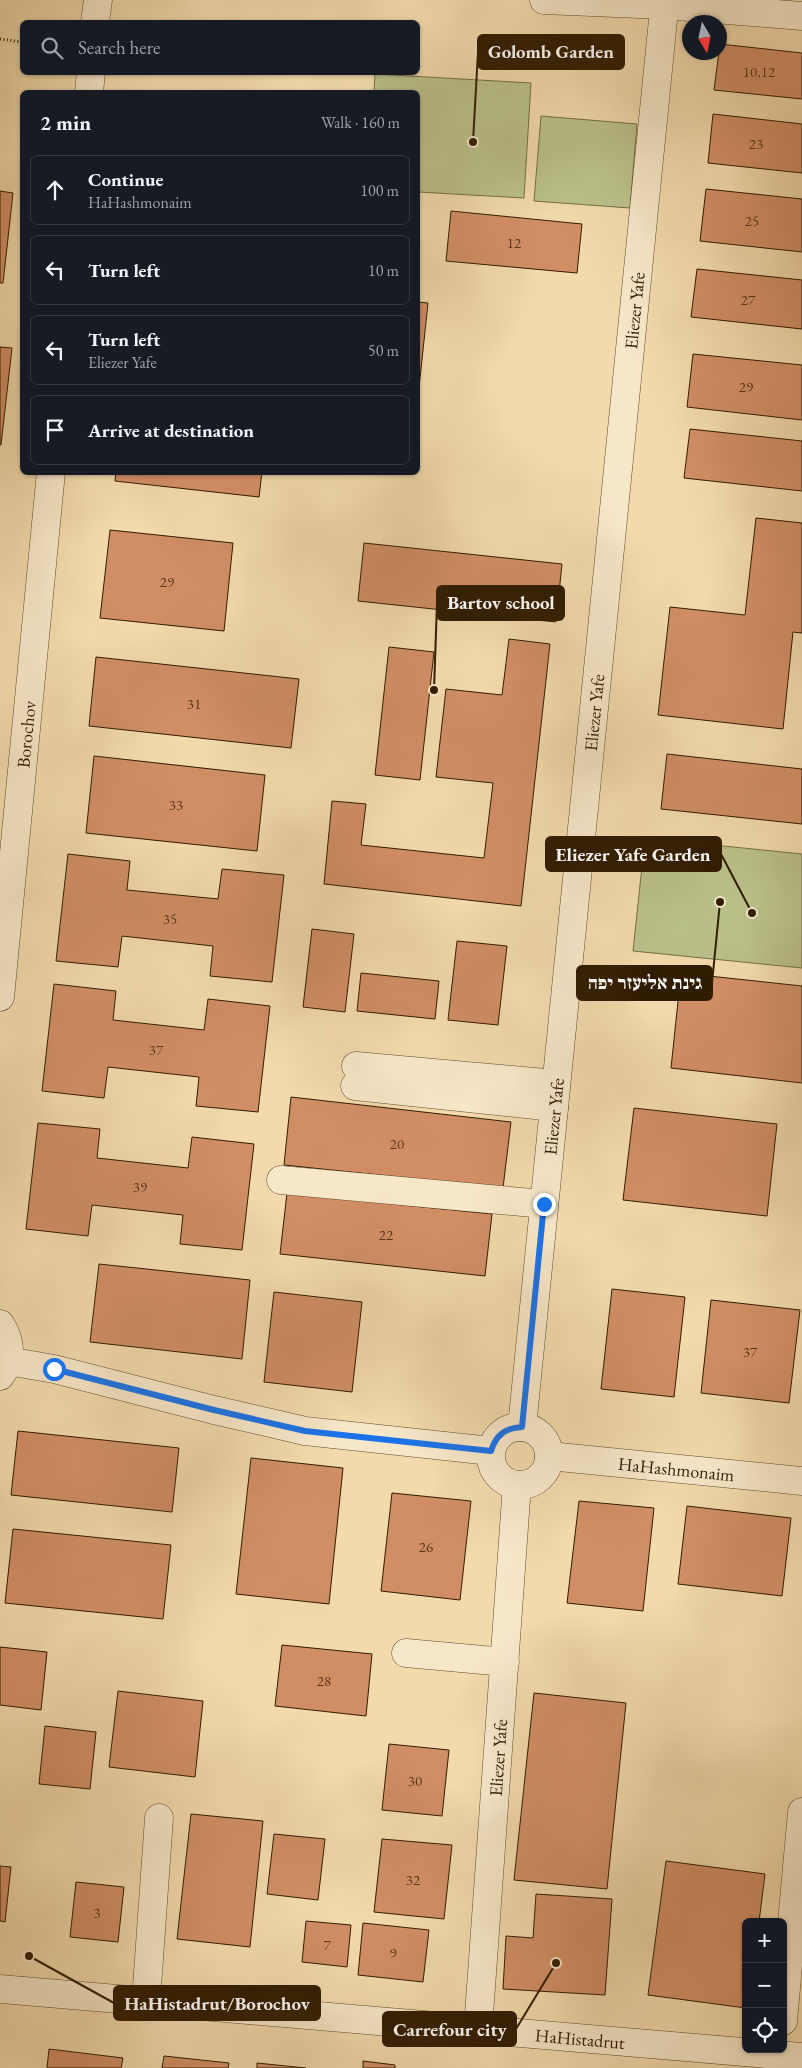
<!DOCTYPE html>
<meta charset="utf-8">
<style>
:root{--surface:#171b24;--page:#20242c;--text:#f1f3f6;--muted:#9ea1a6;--line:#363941}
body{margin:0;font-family:"EB Garamond","Frank Ruhl Libre",serif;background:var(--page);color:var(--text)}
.controls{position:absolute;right:15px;bottom:15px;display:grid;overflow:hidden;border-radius:8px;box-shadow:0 1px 4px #0004}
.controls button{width:45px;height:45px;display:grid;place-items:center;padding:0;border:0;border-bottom:1px solid var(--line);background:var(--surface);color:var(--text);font:25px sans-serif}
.compass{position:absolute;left:682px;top:15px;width:45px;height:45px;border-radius:50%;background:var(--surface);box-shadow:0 1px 4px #0004;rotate:171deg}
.stop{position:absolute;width:15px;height:15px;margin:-11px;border:4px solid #1a73e8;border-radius:50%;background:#fff}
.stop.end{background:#1a73e8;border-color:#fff;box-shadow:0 1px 5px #0008}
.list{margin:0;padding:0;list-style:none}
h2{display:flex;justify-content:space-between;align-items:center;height:65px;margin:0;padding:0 20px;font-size:21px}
h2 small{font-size:16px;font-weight:400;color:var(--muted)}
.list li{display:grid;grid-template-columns:32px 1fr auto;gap:15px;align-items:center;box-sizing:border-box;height:70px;margin:0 10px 10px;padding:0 10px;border:1px solid var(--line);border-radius:8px}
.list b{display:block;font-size:19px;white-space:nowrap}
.list p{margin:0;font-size:16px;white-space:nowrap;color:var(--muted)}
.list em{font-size:16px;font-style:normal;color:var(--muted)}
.icon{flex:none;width:28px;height:28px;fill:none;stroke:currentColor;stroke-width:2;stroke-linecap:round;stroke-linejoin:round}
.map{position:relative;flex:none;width:802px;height:2068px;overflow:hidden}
.search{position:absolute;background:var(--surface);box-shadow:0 1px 4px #0004;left:20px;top:20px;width:400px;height:55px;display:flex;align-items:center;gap:12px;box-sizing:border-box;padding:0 18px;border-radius:8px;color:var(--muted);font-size:19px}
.panel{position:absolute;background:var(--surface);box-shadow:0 1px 4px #0004;left:20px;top:90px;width:400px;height:385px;border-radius:8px}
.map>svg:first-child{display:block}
</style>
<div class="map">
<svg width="802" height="2068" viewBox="0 0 802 2068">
<rect width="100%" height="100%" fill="#f2daac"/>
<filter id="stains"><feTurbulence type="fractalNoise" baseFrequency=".004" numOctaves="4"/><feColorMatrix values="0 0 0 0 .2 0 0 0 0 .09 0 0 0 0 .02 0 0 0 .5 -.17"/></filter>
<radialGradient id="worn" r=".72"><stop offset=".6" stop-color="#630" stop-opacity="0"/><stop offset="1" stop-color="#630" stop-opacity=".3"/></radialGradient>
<path fill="#bac08a" stroke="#756e45" d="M 375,74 L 531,83 L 524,198 L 418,192 L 418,92 L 374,92 Z
M 541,116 L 637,124 L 630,208 L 534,201 Z
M 645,838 L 802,854 L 802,968 L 633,951 Z"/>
<path fill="#d18e65" stroke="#301c00" d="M 720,44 L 802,53 L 802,99 L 714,90 Z
M 713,114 L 802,124 L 802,173 L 708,163 Z
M 706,189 L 802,199 L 802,252 L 700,241 Z
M 0,191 L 13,193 L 3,283 L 0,283 Z
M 451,211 L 582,224 L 577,273 L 446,261 Z
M 697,269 L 802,280 L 802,329 L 691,317 Z
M 418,302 L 428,303 L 418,397 Z
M 0,347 L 12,348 L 1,445 L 0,445 Z
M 693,354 L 802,365 L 802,420 L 687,407 Z
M 690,429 L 802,441 L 802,491 L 684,478 Z
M 116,472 L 262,472 L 259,497 L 115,481 Z
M 756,518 L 802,523 L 802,633 L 793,632 L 783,729 L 658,715 L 670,607 L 745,615 Z
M 110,530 L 233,543 L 224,631 L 100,618 Z
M 364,543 L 562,564 L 556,622 L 358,601 Z
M 509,639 L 550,644 L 521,906 L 324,884 L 332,801 L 366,804 L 361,845 L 484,858 L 493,783 L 436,777 L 446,689 L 502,695 Z
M 389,647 L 434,652 L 420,780 L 375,775 Z
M 96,657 L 299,679 L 291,748 L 89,726 Z
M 667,754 L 802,769 L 802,824 L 661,809 Z
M 94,756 L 265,775 L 257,851 L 86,833 Z
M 68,854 L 130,861 L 127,890 L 218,899 L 222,869 L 284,875 L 272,982 L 210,976 L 213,946 L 122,936 L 118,967 L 56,961 Z
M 312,929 L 354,934 L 345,1012 L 303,1007 Z
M 457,941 L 507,946 L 498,1025 L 448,1020 Z
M 361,973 L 439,981 L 435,1019 L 357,1011 Z
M 681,973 L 802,986 L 802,1083 L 671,1068 Z
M 54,984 L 116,991 L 113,1020 L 204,1030 L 208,999 L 270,1006 L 258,1112 L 196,1106 L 199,1077 L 108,1067 L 104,1098 L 42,1091 Z
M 291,1097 L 511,1122 L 503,1188 L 284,1165 Z
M 634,1108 L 777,1124 L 767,1216 L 623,1200 Z
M 38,1123 L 100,1129 L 97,1158 L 188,1168 L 192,1137 L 254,1144 L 242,1250 L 180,1244 L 183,1215 L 92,1205 L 88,1236 L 26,1229 Z
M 287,1193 L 492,1214 L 485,1276 L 280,1254 Z
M 99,1264 L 250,1280 L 242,1359 L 90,1342 Z
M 612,1289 L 685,1297 L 674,1397 L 601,1389 Z
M 274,1292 L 362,1302 L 352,1392 L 264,1382 Z
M 711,1300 L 800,1310 L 789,1403 L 701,1393 Z
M 18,1431 L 179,1448 L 172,1512 L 11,1495 Z
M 251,1458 L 343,1468 L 329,1604 L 236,1594 Z
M 392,1493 L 471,1501 L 460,1600 L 381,1591 Z
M 579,1501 L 654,1508 L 643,1611 L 567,1603 Z
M 687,1506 L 791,1518 L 782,1596 L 678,1584 Z
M 13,1529 L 171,1545 L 163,1619 L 5,1603 Z
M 282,1645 L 372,1654 L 366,1716 L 275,1706 Z
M 0,1647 L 47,1652 L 41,1710 L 0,1705 Z
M 118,1691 L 203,1701 L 195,1777 L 109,1767 Z
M 534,1693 L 626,1703 L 607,1889 L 514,1880 Z
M 45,1726 L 96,1732 L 90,1789 L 39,1784 Z
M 389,1744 L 449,1750 L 442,1816 L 382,1810 Z
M 191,1814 L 263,1821 L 250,1947 L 177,1939 Z
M 274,1834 L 325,1839 L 318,1900 L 267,1894 Z
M 382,1839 L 452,1845 L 444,1919 L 374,1912 Z
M 666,1861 L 765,1874 L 759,1922 L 746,1922 L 746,2008 L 648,1995 Z
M 0,1866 L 11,1867 L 5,1922 L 0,1921 Z
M 76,1882 L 124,1887 L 118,1942 L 70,1937 Z
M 536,1894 L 612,1899 L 605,1995 L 503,1989 L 506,1936 L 533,1938 Z
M 306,1921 L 351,1925 L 347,1967 L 302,1962 Z
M 363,1923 L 429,1930 L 423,1982 L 358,1975 Z
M 49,2049 L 123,2058 L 121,2068 L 47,2068 Z
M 164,2056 L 229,2063 L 228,2068 L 162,2068 Z
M 363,2061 L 395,2065 L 395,2068 L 363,2068 Z
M 257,2063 L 306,2068 L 257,2068 Z"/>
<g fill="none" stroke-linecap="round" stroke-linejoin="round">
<defs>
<g id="minor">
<path d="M 544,0 L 664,5 L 802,16"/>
<path d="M 95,22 L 98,0"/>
<path d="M 89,92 L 91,72"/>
<path id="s1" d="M 0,997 L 51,472"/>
<path d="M 356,1066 L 556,1084"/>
<path d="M 355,1086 L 554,1107"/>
<path d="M 281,1180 L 544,1204"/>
<path d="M 0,1324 C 11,1340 13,1360 0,1376"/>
<path d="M 8,1361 L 54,1369 L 214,1410 L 305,1431 L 491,1451"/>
<circle cx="520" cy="1456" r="29"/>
<path id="s2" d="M 522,1427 L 665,0"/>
<path id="s3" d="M 549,1456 L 802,1481"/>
<path d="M 406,1653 L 505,1662"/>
<path id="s4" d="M 0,1989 L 802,2057"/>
<path d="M 146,2001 L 159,1818"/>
<path d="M 783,2021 L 802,1812"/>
<path id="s5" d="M 478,2029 L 517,1485"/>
</g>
</defs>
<use href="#minor" stroke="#604c2b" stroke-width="29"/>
<path stroke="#301c00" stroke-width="3" stroke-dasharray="1 2.5" stroke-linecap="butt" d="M 0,39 L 22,42"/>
<use href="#minor" stroke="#f7e7c9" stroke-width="28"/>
</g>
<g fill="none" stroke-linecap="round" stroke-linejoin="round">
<path stroke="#1a73e8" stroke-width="6" d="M 54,1369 L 214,1410 L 305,1431 L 491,1451 C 496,1435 505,1428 522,1427 L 544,1204"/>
</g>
<g text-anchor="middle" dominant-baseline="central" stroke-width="5" stroke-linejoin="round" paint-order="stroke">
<g font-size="15" fill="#583819">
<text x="759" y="71">10,12</text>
<text x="756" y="143">23</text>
<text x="752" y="220">25</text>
<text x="514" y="242">12</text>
<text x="748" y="299">27</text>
<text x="746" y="386">29</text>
<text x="167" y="581">29</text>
<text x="194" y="703">31</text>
<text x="176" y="804">33</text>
<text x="170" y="918">35</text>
<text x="156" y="1049">37</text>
<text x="397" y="1143">20</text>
<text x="140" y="1186">39</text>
<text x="386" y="1234">22</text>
<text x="750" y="1351">37</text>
<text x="426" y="1546">26</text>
<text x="324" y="1680">28</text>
<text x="415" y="1780">30</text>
<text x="413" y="1879">32</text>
<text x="97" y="1912">3</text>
<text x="327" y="1944">7</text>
<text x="393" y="1952">9</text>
</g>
<g font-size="18" fill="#301c00" stroke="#f7e7c9">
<text stroke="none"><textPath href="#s2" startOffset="1122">Eliezer Yafe</textPath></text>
<text stroke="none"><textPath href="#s2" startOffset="718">Eliezer Yafe</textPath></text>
<text stroke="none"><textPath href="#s1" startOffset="264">Borochov</textPath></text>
<text stroke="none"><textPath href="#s2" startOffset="312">Eliezer Yafe</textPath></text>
<text stroke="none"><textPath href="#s3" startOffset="128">HaHashmonaim</textPath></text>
<text stroke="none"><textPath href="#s5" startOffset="272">Eliezer Yafe</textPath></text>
<text stroke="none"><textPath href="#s4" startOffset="582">HaHistadrut</textPath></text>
</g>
</g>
<path fill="none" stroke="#301c00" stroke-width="2" d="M473 142L478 52M434 690L437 603M752 913L721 854M720 902L712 983M29 1956L114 2003M556 1963L516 2029"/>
<g fill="#301c00" stroke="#f7e7c9" stroke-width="2">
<circle cx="473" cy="142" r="5"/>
<circle cx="434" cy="690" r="5"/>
<circle cx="752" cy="913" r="5"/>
<circle cx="720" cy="902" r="5"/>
<circle cx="29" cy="1956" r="5"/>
<circle cx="556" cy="1963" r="5"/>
</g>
<g fill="#301c00" stroke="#301c00" stroke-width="2">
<rect x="478" y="35" width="146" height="34" rx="5"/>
<rect x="437" y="586" width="127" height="34" rx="5"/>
<rect x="546" y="837" width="175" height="34" rx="5"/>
<rect x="577" y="966" width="135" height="34" rx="5"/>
<rect x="114" y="1986" width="206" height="34" rx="5"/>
<rect x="383" y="2012" width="133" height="34" rx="5"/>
</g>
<g font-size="19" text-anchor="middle" font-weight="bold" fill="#fff">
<text x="551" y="58">Golomb Garden</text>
<text x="501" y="609">Bartov school</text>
<text x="633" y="861">Eliezer Yafe Garden</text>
<text x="645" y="989">גינת אליעזר יפה</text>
<text x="217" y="2010">HaHistadrut/Borochov</text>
<text x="450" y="2036">Carrefour city</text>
</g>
<rect width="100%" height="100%" filter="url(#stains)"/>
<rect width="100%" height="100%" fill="url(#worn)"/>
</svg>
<div class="controls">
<button>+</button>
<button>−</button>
<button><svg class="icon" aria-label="locate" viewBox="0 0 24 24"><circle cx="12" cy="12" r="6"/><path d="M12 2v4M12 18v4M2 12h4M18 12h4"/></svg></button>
</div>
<svg class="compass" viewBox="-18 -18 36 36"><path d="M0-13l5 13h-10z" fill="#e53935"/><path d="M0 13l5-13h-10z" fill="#9ea1a6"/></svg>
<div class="stop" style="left:54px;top:1369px"></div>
<div class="stop end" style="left:544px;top:1204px"></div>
<div class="search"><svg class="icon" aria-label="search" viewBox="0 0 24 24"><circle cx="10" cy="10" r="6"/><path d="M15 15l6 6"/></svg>Search here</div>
<section class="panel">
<h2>2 min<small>Walk · 160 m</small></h2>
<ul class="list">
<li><svg class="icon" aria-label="ahead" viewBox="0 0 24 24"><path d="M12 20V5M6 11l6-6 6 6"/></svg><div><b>Continue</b><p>HaHashmonaim</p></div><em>100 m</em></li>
<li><svg class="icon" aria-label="left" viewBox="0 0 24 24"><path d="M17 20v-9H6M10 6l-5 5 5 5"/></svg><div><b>Turn left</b></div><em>10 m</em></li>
<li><svg class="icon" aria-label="left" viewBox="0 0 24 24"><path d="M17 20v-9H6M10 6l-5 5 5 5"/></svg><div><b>Turn left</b><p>Eliezer Yafe</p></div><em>50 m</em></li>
<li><svg class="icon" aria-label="arrive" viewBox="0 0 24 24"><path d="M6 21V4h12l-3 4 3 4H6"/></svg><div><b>Arrive at destination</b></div></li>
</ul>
</section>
</div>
